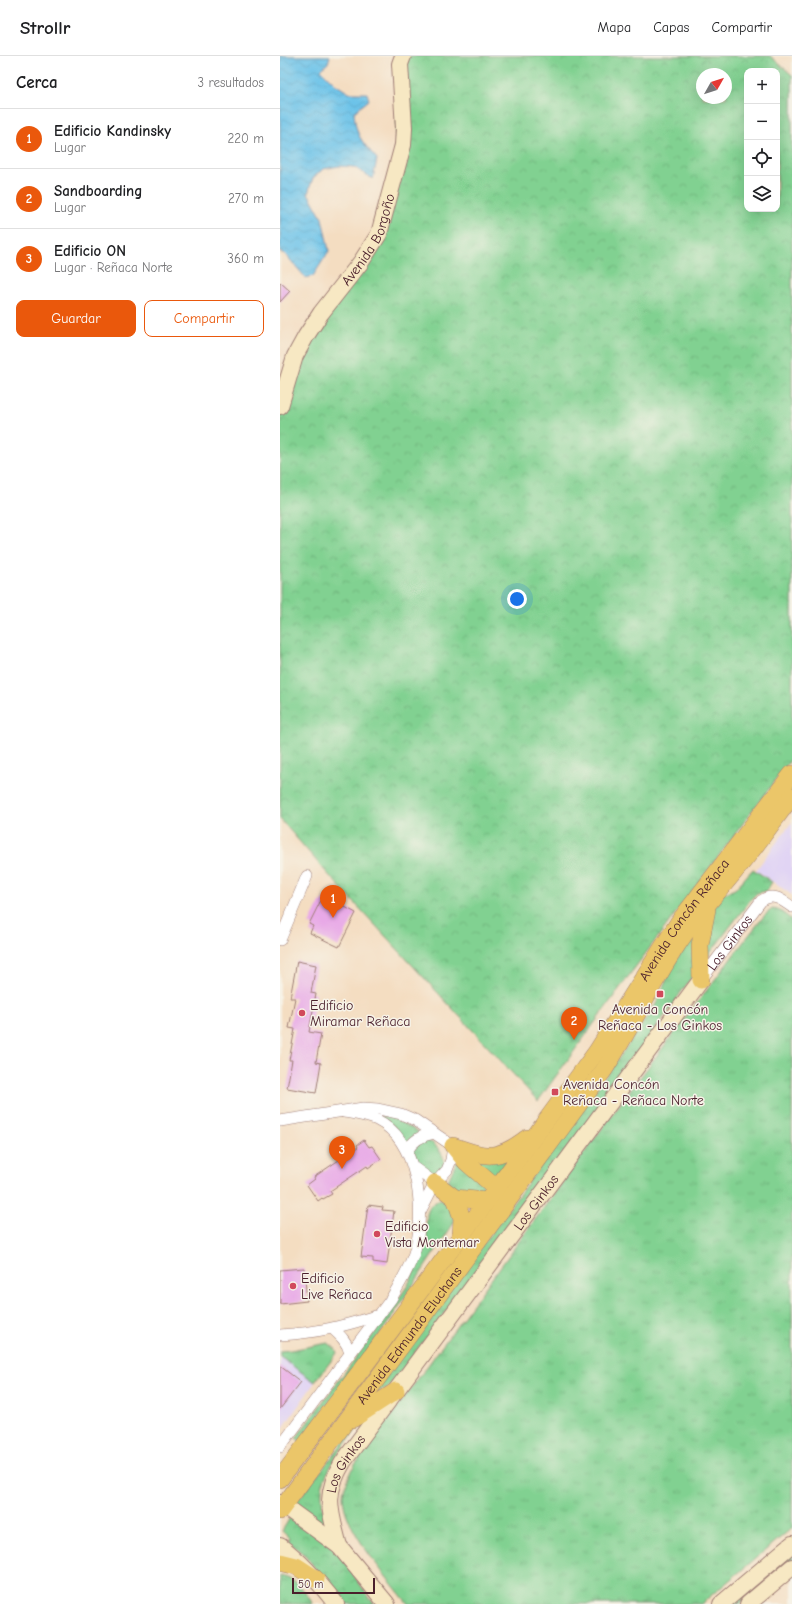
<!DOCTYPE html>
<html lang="es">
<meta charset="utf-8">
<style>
:root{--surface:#fff;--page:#f6f6f6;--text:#202124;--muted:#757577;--line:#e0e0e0;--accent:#ea580c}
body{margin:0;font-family:"Comic Neue",sans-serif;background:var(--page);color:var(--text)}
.controls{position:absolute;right:12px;top:12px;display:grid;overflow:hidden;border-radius:8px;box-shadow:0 4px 16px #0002}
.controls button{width:36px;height:36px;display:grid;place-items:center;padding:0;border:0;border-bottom:1px solid var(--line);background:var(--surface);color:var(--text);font:20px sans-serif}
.compass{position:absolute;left:416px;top:12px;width:36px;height:36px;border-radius:50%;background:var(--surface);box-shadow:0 4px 16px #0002;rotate:51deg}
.scale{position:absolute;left:12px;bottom:10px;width:83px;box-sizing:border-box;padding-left:4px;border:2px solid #4a1f2b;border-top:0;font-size:11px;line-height:14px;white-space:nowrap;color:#4a1f2b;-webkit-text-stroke:3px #f7f3e8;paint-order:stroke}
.you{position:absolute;left:237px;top:543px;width:14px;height:14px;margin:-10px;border:3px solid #fff;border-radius:50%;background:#1a73e8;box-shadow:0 0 0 6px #1a73e833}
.badge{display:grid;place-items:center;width:26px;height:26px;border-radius:50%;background:var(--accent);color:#fff;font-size:13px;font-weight:700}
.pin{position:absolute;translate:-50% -33px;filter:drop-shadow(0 1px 2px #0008)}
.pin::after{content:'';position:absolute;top:21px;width:14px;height:12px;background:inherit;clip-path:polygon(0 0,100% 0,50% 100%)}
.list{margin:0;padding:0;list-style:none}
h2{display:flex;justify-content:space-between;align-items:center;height:52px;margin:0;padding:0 16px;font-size:17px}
h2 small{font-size:13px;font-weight:400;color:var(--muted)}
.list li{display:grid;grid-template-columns:26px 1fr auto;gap:12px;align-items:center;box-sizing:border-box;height:60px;padding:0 16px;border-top:1px solid var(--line)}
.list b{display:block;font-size:15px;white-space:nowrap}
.list p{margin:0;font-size:13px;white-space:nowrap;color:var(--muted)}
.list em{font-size:13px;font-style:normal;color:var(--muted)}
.actions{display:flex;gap:8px;padding:12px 16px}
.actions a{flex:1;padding:9px 0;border:1px solid var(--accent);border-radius:8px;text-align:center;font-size:14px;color:var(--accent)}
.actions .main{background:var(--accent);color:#fff}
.icon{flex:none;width:22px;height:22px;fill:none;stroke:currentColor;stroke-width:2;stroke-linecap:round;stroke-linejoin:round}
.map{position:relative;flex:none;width:512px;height:1548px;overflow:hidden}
header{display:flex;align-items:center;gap:24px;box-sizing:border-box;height:56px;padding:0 20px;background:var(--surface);border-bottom:1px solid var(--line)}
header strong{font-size:19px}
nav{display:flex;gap:22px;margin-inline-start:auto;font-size:14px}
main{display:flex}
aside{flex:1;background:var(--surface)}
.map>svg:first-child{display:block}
</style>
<header>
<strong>Strollr</strong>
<nav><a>Mapa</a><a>Capas</a><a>Compartir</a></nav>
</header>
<main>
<aside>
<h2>Cerca<small>3 resultados</small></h2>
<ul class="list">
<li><span class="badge">1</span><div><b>Edificio Kandinsky</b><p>Lugar</p></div><em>220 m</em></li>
<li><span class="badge">2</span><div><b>Sandboarding</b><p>Lugar</p></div><em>270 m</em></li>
<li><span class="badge">3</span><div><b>Edificio ON</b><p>Lugar · Reñaca Norte</p></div><em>360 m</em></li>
</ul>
<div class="actions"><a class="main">Guardar</a><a>Compartir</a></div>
</aside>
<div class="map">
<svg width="512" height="1548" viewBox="0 0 512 1548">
<defs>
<pattern id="grass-tufts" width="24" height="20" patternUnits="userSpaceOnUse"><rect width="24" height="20" fill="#81d191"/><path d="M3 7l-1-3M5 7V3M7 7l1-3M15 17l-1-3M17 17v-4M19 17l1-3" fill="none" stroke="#71b37d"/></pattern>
<pattern id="park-crowns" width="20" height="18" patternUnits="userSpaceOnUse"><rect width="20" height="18" fill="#81d191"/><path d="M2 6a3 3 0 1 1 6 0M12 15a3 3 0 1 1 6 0" fill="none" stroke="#71b37d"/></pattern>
<pattern id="water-waves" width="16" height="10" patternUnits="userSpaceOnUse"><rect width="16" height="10" fill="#6cc3e9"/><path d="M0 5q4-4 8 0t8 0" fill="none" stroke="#5fa7c8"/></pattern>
</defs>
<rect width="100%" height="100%" fill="#f7f3e8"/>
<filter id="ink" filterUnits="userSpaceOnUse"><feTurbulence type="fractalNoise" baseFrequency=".025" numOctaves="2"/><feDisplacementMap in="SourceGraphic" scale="8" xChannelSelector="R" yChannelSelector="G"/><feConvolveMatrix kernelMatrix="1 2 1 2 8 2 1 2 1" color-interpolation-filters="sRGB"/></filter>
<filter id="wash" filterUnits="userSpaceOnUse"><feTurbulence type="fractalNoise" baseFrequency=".012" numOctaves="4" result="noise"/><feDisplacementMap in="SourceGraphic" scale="16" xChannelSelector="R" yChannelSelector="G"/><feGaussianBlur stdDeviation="0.9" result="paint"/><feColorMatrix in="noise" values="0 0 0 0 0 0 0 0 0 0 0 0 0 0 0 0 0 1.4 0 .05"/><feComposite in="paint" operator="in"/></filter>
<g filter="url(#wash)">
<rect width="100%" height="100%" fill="#f4ddc1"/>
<path fill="#e1d4f4" d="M 512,766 L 512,839 L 476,814 Z
M 0,1301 L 35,1326 L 0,1376 Z"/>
<path fill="url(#grass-tufts)" stroke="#66785e" d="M 473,813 L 492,826 L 486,835 L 477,837 L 471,843 L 424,905 L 428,857 L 443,838 L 455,833 Z
M 492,853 L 499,854 L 512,864 L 512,1472 L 421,1548 L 128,1548 C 108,1522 62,1472 63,1439 C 63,1432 71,1418 74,1410 L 346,1040 L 462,888 L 484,860 Z
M 417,871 L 414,918 L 345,1016 L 109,1331 L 94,1337 L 334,1009 L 376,948 L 392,911 Z
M 98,1059 L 111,1061 L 139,1076 L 126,1088 Z
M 143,1084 C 156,1085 163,1097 165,1109 L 155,1119 C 143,1114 135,1105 133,1092 Z
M 187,1102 L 230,1102 L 216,1122 Z
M 180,1106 L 207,1132 L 203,1136 L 173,1133 L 167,1127 L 176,1107 Z
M 160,1143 L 168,1145 L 175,1165 L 108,1267 L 20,1385 L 16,1382 L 104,1264 L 128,1229 L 146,1188 L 147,1158 L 150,1150 Z
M 48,1287 L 55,1292 L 57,1297 L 35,1326 L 0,1301 L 0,1295 L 11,1294 Z
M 95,1349 C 81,1367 45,1411 42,1432 C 41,1447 44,1460 48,1474 L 14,1449 L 76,1370 Z
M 512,1496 L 512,1504 L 459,1548 L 450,1548 Z
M 0,1520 C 17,1523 24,1534 33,1548 L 0,1548 Z"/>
<path fill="url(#park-crowns)" stroke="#66785e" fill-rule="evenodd" d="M 119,0 L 490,0 L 512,19 L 512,702 L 342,929 L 258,1045 L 47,817 L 0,763 L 0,331 L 75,213 L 114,135 ZM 467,15 L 497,15 L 497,153 L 467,153 ZM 422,18 L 446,18 L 446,42 L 422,42 Z
M 11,1460 L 56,1494 L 94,1548 L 61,1548 L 26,1500 L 7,1485 L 9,1482 L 2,1475 Z"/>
<path fill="url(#water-waves)" stroke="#5b718a" d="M 0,0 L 50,0 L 48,7 L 41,14 L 55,28 L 69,37 L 87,37 L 89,44 L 74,56 C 76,81 81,84 97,103 L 93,123 L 74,111 L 59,110 L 43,113 L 33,122 L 28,137 L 42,162 L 49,195 L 33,220 L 26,222 L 5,198 L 0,196 Z"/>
<g id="blocks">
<path fill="#e8a9e7" d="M 0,226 L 10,235 L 0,246 Z
M 46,841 L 76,857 L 59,891 L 30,877 L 33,870 L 29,868 L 40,846 Z
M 17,905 L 36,909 L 31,937 L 36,938 L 29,976 L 41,978 L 36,1006 L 41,1007 L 36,1037 L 7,1032 L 12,1004 L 9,1004 L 15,973 L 9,972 L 15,942 L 10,942 Z
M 84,1084 L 89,1091 L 92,1090 L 101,1103 L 88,1112 L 87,1110 L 50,1135 L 52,1138 L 43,1143 L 42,1142 L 38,1145 L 27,1129 L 35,1123 L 34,1121 L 78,1091 L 77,1089 Z
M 88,1149 L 103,1151 L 102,1154 L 114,1155 L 107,1208 L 93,1206 L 93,1202 L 81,1201 Z
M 24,1212 L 27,1245 L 0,1248 L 0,1214 Z
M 0,1310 L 21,1326 L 0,1353 Z"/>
</g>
</g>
<g filter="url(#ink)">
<use href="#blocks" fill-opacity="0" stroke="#9f7e76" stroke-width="1"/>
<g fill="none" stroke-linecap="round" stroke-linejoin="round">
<defs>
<g id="street">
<path d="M 0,884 L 27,820"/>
<path id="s1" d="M 421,924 L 481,845 C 493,836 502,844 512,851"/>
<path d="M 0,1065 L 83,1052 L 98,1053 L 121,1058 L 135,1064 L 173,1090 L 171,1104 L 167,1114 L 155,1127 L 140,1156"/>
<path d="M 127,1095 C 133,1084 142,1079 154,1077"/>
<path d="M 133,1111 L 155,1127"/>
<path d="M 53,1273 C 61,1280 67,1286 70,1297"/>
<path d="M 0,1279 C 37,1277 64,1270 99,1259"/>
<path d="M 0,1391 L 111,1243 C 120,1227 130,1212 135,1194 C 146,1155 138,1084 97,1064 C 88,1060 75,1058 64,1056"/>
</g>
<g id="secondary">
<path id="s2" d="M 0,350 L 15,300 L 26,280 L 41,257 L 81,206 L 99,178 L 123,89 L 124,72 L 120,8 L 123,0"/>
<path d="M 0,1447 L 59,1490 L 107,1548"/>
<path d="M 0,1490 C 22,1506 39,1526 56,1548"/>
<path id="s3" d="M 59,1490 C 50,1455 43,1439 63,1406 L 421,924"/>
<path d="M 441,1548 L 512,1488"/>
<path d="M 468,1548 L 512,1511"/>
</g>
<g id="primary">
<path d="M 421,924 L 420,889 L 427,853"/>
<path d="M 173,1090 C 207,1102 217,1105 247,1082"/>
<path d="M 175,1092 L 186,1106 L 216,1132 L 222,1140"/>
<path d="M 155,1127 L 175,1142 L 217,1146"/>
<path d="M 175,1142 L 182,1162 L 181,1180"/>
<path d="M 73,1363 L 116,1335"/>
<path id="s4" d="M 0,1423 L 208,1144 L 317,995 L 398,867 L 512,718"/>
<path id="s5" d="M 0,1455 L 324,1014 C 352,971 373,924 402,882 C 419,856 441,833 461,808 C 479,786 495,763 512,740"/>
<path d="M 0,1506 L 16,1510 L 36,1523"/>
</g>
</defs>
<use href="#street" stroke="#9f7e76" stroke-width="12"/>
<use href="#secondary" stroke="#9f7e76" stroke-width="18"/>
<use href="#primary" stroke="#9f7e76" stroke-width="18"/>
<use href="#street" stroke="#fff" stroke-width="11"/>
<use href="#secondary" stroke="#f7e8c3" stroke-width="16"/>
<use href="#primary" stroke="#ebc669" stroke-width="17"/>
</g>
</g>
<g fill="#d1495b" stroke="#f7f3e8" stroke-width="1.5">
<rect x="376" y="934" width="8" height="8" rx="2"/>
<circle cx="22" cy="957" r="4"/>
<rect x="271" y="1032" width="8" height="8" rx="2"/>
<circle cx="97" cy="1178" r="4"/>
<circle cx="13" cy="1230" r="4"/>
</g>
<g text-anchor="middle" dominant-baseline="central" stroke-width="3" stroke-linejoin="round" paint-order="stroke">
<g font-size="14" fill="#4a1f2b" stroke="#f7f3e8">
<text stroke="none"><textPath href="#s2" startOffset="191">Avenida Borgoño</textPath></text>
<text stroke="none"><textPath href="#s4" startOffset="690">Avenida Concón Reñaca</textPath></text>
<text stroke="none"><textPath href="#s1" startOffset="47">Los Ginkos</textPath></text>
<text stroke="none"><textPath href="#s3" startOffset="411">Los Ginkos</textPath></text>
<text stroke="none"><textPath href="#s5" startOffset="218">Avenida Edmundo Eluchans</textPath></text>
<text stroke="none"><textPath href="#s3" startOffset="87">Los Ginkos</textPath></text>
</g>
<g font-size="14" fill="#4a1f2b" stroke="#f7f3e8" text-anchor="start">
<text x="30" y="949">Edificio<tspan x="30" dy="16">Miramar Reñaca</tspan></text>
<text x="380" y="953" text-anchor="middle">Avenida Concón<tspan x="380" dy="16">Reñaca - Los Ginkos</tspan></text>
<text x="283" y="1028">Avenida Concón<tspan x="283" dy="16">Reñaca - Reñaca Norte</tspan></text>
<text x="105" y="1170">Edificio<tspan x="105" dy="16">Vista Montemar</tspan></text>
<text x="21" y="1222">Edificio<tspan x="21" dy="16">Live Reñaca</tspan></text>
</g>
</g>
</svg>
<div class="controls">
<button>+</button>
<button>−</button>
<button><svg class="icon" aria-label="locate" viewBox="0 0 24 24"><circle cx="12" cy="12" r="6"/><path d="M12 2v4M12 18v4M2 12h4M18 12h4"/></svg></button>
<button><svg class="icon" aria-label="layers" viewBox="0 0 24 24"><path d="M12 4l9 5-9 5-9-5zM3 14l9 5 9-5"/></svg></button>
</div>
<svg class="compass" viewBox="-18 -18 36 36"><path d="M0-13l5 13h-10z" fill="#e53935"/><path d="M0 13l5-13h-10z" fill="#757577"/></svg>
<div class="scale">50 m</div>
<div class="you"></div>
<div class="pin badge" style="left:53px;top:862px">1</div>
<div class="pin badge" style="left:294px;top:984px">2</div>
<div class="pin badge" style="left:62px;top:1113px">3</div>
</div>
</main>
